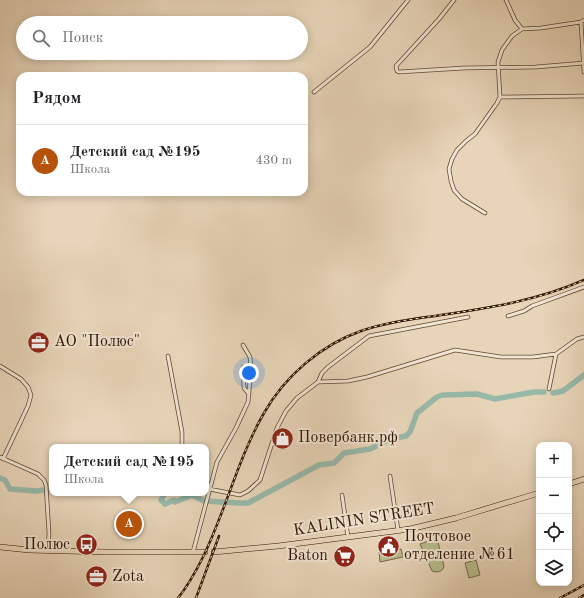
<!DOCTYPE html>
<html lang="ru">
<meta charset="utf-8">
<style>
:root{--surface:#fff;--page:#f2f2f2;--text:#202124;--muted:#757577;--line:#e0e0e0;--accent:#b45309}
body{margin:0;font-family:"Old Standard TT",serif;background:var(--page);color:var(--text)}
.controls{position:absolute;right:12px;bottom:12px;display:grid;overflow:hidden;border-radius:8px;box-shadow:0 2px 10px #0003}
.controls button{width:36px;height:36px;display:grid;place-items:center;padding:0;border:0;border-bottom:1px solid var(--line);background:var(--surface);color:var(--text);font:20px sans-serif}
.you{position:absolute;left:249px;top:373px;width:14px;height:14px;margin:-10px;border:3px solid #fff;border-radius:50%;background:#1a73e8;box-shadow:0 0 0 6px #1a73e833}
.badge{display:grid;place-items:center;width:26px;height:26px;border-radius:50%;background:var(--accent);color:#fff;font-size:13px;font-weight:700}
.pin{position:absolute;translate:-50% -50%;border:2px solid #fff;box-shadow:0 1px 4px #0006}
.popup{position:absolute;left:49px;top:444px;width:160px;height:52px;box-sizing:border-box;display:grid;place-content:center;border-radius:8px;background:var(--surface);filter:drop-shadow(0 1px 3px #0005);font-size:13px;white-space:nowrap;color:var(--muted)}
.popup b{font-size:15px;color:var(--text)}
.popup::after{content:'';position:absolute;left:50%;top:100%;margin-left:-8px;border:8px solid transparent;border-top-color:var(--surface)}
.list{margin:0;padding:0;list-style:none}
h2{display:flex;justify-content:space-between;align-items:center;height:52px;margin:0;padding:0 16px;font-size:17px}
h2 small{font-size:13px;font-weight:400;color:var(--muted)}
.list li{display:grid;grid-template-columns:26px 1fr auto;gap:12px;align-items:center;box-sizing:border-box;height:72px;padding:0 16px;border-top:1px solid var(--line)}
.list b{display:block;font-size:15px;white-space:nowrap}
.list p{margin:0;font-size:13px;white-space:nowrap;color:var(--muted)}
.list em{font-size:13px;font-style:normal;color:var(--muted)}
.icon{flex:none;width:22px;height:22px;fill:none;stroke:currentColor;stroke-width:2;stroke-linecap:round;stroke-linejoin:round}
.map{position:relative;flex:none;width:584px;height:598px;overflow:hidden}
.search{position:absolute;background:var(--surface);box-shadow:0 2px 10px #0003;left:16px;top:16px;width:292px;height:44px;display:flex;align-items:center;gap:10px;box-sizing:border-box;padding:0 14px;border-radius:22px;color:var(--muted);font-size:15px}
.panel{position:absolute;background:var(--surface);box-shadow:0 2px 10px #0003;left:16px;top:72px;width:292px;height:124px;border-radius:12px}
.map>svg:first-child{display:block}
</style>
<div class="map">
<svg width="584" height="598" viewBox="0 0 584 598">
<rect width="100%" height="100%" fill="#e8d5b9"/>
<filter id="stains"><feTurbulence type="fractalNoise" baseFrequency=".005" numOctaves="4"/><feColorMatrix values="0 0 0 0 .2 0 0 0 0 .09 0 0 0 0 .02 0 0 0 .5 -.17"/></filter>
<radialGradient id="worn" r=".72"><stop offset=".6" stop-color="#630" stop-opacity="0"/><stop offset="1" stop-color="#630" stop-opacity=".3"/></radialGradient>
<path fill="#b8bd8e" stroke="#756a48" d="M 437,538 L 444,566 C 443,572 437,573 432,571 L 420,544 Z
M 401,549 L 403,557 L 380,562 L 379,552 Z
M 476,560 L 480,575 L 469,578 L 465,563 Z"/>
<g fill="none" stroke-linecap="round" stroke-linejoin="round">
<path stroke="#98b9aa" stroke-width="5.5" d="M 553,393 L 563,391 L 584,375
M 0,478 L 5,480 L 10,489 L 36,491 L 52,489
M 165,493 L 161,500 L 165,504 L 174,500 L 175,502 L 192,495 L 204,501 L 240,503 L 248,503 L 319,465 L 334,463 L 344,453 L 370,449 L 391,439 L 406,436 L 410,432 L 417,413 L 437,397 L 443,395 L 477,394 L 495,399 L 534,392 L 544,392"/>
<defs>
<path id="minor" d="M 454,0 L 439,19 L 396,66 L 397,71 L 399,72 L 464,68 L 536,67 L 584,63
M 506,0 L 515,20 L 522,29
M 581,22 L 584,72
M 522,29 L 541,28 L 581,22 L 584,20
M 314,92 L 370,47 L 408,0
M 500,97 L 584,96
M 485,213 L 462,199 L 454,190 L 451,181 L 449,169 L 452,159 L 457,150 L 466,141 L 475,134 L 497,103 L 500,97 L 498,62 L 502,50 L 512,36 L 522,29
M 508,316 L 524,311 L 532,306 L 584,287
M 168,356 L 182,432 L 182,447
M 0,366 L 21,379 L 28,387 L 31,395 L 28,406 L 3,459
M 243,367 L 244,388 L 249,394
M 318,382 L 322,373 L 328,367 L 369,336 L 468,317
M 549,389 L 556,354 L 577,339 L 584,337
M 0,457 L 38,474 L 44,480 L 46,485 L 49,533 L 48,550
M 390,476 L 398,530
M 206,482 L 208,484 L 209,489 L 240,495 L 248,491 L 260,480 L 277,428 L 286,411 L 297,398 L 318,382 L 348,381 L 367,377 L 455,350 L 501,357 L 533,357 L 556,354
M 342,495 L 348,537
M 193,552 L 217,462 L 236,428 L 248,402 L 251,369 L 250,357 L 243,345"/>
<path id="primary" d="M 569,484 L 584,479
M 0,547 L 29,550 L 105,552 L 205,552
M 214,552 L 278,546 L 410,529 L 456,518 L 539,493"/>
</defs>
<use href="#minor" stroke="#604630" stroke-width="4.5"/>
<use href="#primary" stroke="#321602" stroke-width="6"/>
<use href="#minor" stroke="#f0e4d2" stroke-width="3"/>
<use href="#primary" stroke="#e8d5b9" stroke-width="5"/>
<defs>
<path id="rail" d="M 178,598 C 188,586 196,571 203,557 C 226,510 238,458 264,413 C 285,376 321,345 361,331 C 386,322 415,319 441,315 C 490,308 539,300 584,280
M 196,598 L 219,536
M 560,598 L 584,585
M 579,598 L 584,595"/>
</defs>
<use href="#rail" stroke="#321602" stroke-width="2.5"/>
<use href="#rail" stroke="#f0e4d2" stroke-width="1" stroke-dasharray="3" stroke-linecap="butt"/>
</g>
<defs>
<symbol id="office-disc" viewBox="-11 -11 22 22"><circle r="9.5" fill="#8f2418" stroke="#f0e4d2"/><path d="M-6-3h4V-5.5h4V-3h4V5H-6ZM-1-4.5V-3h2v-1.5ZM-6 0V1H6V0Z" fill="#fff"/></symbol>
<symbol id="shop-disc" viewBox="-11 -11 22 22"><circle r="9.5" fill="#8f2418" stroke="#f0e4d2"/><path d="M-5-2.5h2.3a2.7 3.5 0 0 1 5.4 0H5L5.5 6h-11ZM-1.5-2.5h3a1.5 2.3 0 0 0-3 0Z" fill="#fff"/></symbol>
<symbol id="bus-disc" viewBox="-11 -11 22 22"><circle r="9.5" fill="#8f2418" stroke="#f0e4d2"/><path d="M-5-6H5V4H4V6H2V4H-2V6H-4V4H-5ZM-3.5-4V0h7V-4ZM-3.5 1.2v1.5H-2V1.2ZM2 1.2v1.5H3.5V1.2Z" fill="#fff"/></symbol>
<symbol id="civic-disc" viewBox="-11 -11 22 22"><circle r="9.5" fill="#8f2418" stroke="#f0e4d2"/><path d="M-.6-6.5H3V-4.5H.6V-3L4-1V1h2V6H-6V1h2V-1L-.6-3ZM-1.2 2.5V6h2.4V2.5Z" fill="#fff"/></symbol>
<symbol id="supermarket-disc" viewBox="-11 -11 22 22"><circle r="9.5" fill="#8f2418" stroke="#f0e4d2"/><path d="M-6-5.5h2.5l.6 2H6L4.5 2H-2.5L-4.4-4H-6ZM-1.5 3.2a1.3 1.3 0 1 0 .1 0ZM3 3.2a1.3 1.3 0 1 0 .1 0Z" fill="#fff"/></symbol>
</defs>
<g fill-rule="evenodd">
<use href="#office-disc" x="26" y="330" width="25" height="25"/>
<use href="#shop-disc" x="270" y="426" width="25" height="25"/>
<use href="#bus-disc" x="74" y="532" width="25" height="25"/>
<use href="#civic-disc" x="376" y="534" width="25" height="25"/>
<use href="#supermarket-disc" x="332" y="544" width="25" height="25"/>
<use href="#office-disc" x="84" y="564" width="25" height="25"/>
</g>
<g text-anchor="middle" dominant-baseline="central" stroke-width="4" stroke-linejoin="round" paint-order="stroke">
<g font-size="16" fill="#321602" stroke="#f0e4d2" text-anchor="start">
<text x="54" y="342">АО "Полюс"</text>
<text x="298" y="438">Повербанк.рф</text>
<text x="404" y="537">Почтовое<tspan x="404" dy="18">отделение №61</tspan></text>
<text x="70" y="545" text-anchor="end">Полюс</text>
<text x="328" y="556" text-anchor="end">Baton</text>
<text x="112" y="577">Zota</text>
</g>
<g font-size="16" fill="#321602" stroke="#f0e4d2">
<text transform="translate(364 520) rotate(-9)">KALININ STREET</text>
</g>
</g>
<rect width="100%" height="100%" filter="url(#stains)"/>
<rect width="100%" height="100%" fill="url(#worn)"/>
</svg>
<div class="controls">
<button>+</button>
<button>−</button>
<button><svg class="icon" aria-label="locate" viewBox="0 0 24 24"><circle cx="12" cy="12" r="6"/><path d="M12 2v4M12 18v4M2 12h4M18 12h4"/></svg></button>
<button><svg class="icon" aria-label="layers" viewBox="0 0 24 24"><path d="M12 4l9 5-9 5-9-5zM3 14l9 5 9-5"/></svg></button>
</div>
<div class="you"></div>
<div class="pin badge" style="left:129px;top:524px">A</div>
<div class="popup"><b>Детский сад №195</b>Школа</div>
<div class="search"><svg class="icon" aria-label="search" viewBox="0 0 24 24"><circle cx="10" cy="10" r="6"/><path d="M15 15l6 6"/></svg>Поиск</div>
<section class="panel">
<h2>Рядом<small></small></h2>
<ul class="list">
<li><span class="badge">A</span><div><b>Детский сад №195</b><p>Школа</p></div><em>430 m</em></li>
</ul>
</section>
</div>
